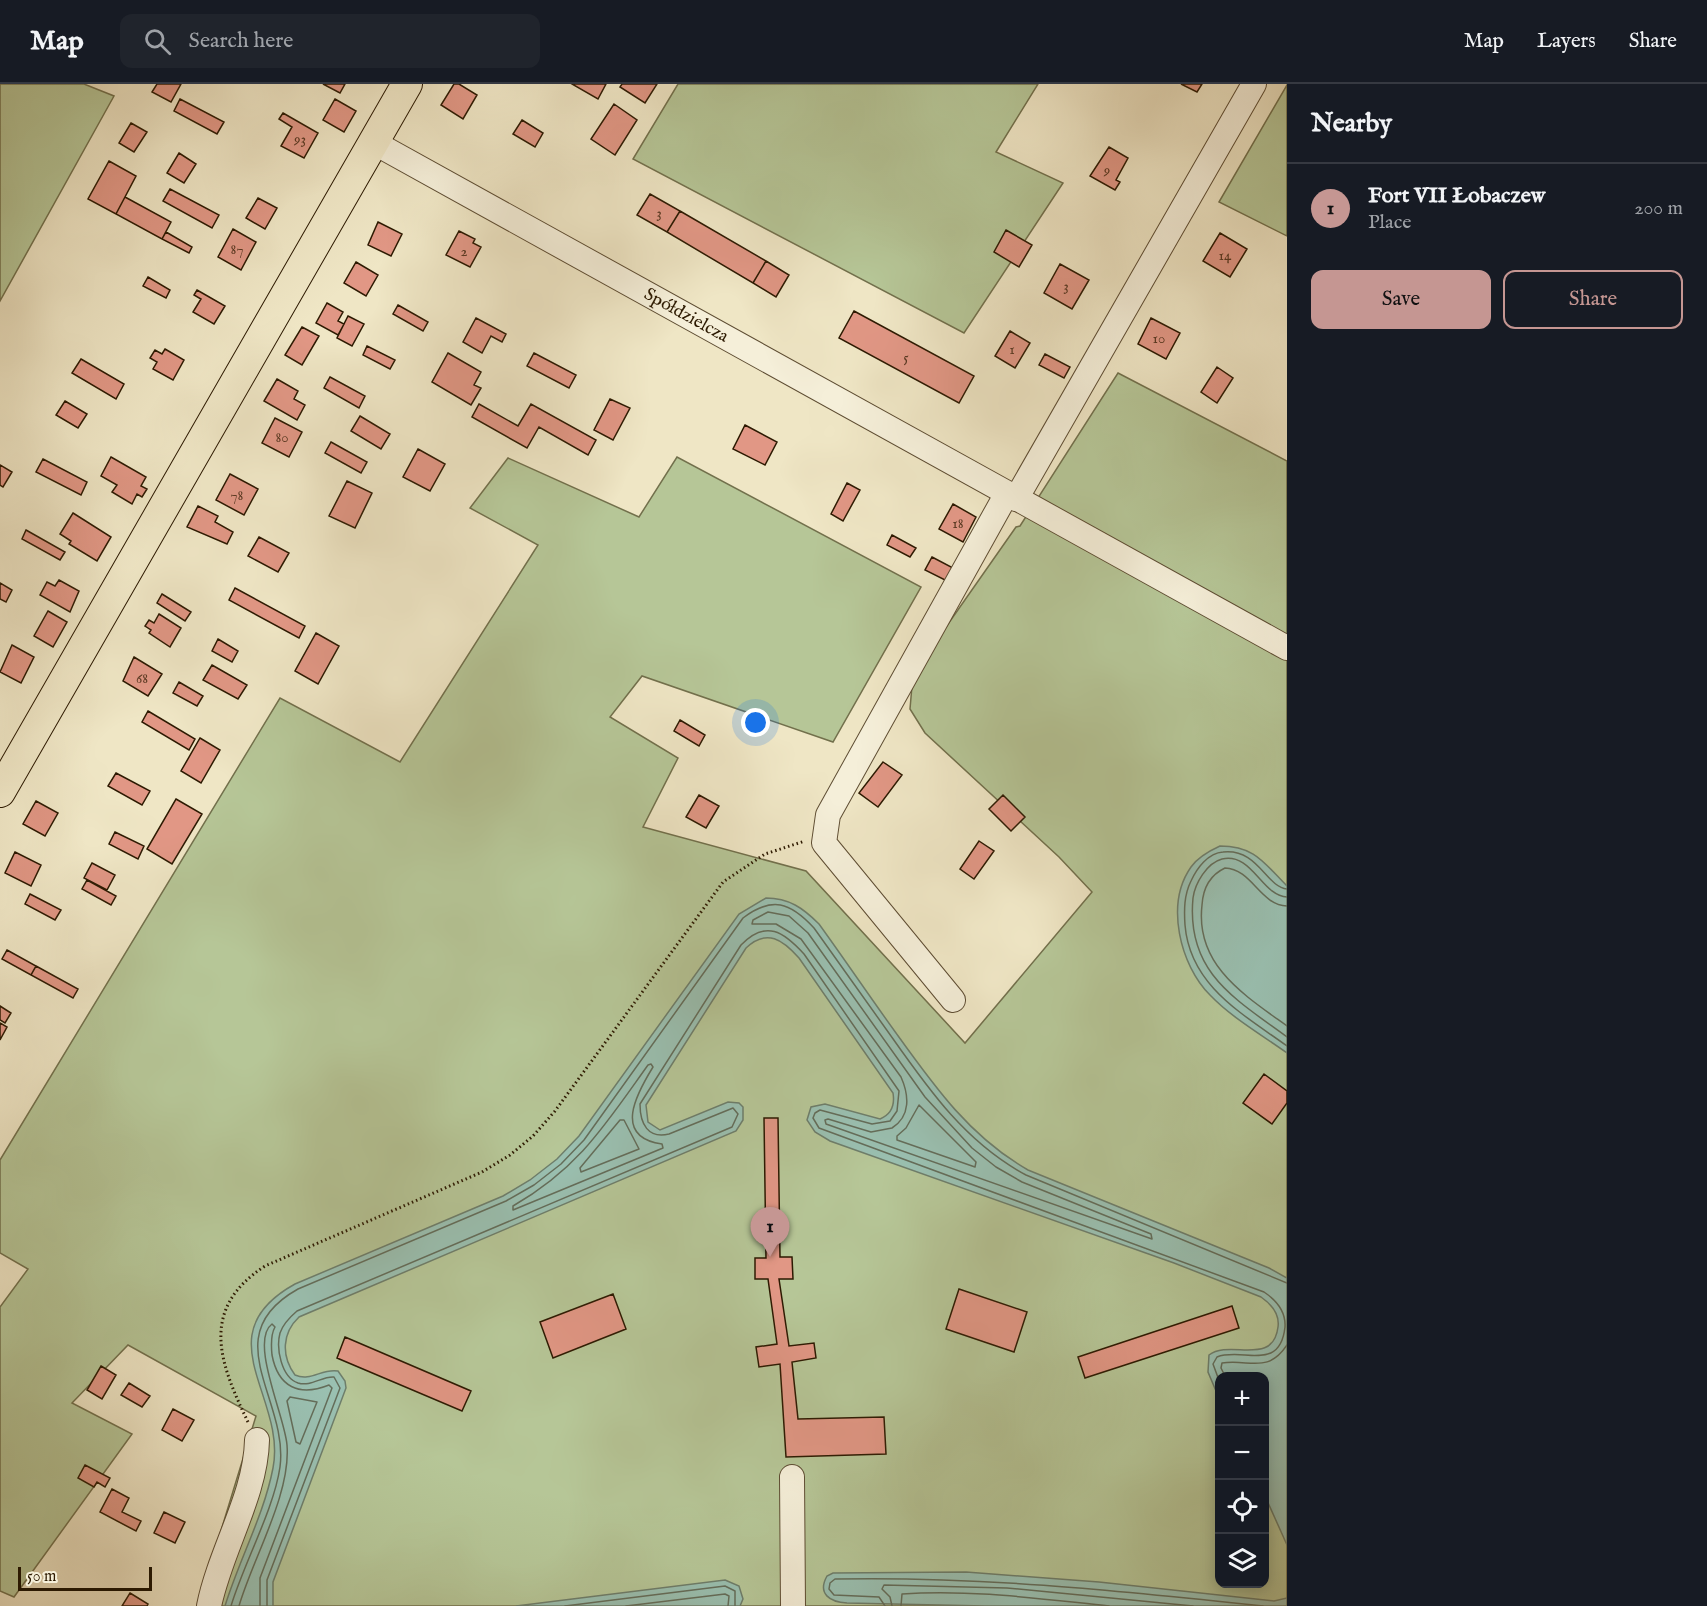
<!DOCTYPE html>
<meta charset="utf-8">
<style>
:root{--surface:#171b24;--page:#20242c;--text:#f1f3f6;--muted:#9ea1a6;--line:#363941;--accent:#c59692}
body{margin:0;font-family:"IM FELL English",serif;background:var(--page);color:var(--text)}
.controls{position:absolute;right:18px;bottom:18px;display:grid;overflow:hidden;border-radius:12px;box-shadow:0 3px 15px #0003}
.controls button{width:54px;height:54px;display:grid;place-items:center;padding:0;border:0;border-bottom:2px solid var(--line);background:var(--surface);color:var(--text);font:30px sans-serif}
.scale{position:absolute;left:18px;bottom:15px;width:134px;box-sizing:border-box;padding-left:6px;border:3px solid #2d1a02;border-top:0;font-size:16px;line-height:21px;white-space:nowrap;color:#2d1a02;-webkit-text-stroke:4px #f5efd9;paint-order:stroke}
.you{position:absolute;left:756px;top:639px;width:21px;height:21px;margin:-15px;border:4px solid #fff;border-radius:50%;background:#1a73e8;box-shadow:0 0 0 9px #1a73e833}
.badge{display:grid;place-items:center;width:39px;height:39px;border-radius:50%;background:var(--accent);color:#111;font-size:20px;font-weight:700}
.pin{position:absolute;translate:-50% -50px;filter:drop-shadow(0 2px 3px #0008)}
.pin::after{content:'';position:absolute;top:32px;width:21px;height:18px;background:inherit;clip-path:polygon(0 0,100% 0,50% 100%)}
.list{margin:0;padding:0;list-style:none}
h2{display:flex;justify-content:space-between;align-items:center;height:78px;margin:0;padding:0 24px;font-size:26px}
h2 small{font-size:20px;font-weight:400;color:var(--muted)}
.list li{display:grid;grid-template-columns:39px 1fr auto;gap:18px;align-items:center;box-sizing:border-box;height:90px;padding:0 24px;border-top:2px solid var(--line)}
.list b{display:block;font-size:22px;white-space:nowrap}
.list p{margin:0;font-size:20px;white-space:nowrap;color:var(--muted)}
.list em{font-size:20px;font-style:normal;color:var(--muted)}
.actions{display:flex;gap:12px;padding:18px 24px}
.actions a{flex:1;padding:14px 0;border:2px solid var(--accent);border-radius:12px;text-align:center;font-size:21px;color:var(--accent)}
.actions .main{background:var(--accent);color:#111}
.icon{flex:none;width:33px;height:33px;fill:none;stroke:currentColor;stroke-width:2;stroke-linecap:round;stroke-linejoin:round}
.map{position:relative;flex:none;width:1287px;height:1522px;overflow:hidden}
header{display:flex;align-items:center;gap:36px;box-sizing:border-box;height:84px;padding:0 30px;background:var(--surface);border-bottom:2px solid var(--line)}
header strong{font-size:28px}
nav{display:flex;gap:33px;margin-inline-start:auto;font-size:21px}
.search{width:420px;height:54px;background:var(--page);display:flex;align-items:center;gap:15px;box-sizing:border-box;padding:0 21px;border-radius:12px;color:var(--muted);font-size:22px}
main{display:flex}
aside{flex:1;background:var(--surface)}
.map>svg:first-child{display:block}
</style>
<header>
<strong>Map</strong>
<div class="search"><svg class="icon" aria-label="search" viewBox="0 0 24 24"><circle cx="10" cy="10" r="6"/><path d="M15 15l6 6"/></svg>Search here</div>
<nav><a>Map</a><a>Layers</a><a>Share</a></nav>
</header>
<main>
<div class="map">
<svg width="1287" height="1522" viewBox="0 0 1287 1522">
<rect width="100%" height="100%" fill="#efe6c5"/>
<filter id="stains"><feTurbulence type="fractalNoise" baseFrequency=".00333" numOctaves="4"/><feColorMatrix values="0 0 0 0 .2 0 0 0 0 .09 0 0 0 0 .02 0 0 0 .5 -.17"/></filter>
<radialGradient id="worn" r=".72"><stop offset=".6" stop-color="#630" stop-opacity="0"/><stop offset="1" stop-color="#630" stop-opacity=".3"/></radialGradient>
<path fill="#b6c697" stroke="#72704c" stroke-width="1.5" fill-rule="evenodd" d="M 0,0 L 84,0 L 114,12 L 0,217 Z
M 678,0 L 1038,0 L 996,68 L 1063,99 L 964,249 L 633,75 Z
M 1287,1 L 1287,152 L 1219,118 Z
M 1118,289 L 1287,377 L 1287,1522 L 198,1522 L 256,1332 L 128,1261 L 72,1319 L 132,1350 L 14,1513 L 0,1507 L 0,1223 L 28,1185 L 0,1169 L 0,1076 L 280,614 L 400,678 L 538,461 L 470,424 L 508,374 L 639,433 L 677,373 L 921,503 L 833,658 L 642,592 L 610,633 L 678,674 L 643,743 L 806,787 L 965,959 L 1092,808 L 1059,773 L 925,649 L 910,625 L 913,590 L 1016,443 L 1020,442 ZM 1220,1292 L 1264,1292 L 1264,1500 L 1220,1500 Z"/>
<path fill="#9ac0b1" stroke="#6e7e6b" stroke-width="1.5" d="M 1220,762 C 1255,762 1264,779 1287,802 L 1287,969 C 1262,951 1232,934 1210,911 C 1180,881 1165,820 1191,783 C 1198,773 1209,767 1220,762 Z
M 766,814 C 789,814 803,824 819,840 C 845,876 870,913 896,949 C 934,1002 970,1053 1028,1086 L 1269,1184 L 1287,1194 L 1287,1461 L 1265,1412 L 1264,1292 L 1220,1292 L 1219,1314 L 1208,1288 L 1209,1271 C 1230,1255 1273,1283 1278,1243 C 1280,1229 1271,1220 1261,1213 L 1174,1179 L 830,1057 L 815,1048 L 807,1036 L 811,1023 L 825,1020 L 880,1035 C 892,1030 895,1021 893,1009 L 799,874 C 783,856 767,844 746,864 L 646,1021 L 648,1038 L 660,1046 L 728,1018 L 739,1019 L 743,1023 L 743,1036 L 736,1047 L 299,1233 C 282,1249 281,1272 295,1291 C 311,1298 322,1284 338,1287 L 345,1297 L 346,1304 L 273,1498 L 273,1522 L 225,1522 C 239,1476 264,1431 273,1384 C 287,1313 203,1251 295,1200 L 503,1112 L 530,1096 L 557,1075 L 579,1052 L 739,830 Z
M 966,1488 L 1099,1498 L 1274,1517 L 1287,1514 L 1287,1522 L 985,1522 L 847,1519 C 830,1518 817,1510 827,1492 L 833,1489 Z
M 725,1496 L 739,1502 L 743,1515 L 740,1522 L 516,1522 Z"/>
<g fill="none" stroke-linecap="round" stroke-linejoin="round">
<path stroke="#646d5a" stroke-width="1.5" d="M 1287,805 C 1266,803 1258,764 1223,768 C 1208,769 1197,784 1191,797 C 1184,811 1184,826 1185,841 C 1190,902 1243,930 1287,962
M 1287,813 C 1262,812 1252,768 1222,775 C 1207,779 1195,799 1193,814 C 1186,888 1234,914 1287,953
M 1287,822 C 1260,821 1252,785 1225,784 C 1210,791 1203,805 1202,821 C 1195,881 1244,911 1287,942
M 768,828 L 789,832 L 808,849 L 925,1013 L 972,1064 L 996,1083 L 1022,1098 L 1151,1150 L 1152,1155 L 826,1040 L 825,1036 L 828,1035 L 871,1048 L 892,1044 C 911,1032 909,1011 901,993 L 801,855 L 776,840 L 752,840 L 753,836 Z
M 648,981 L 651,980 L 653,983 C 637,1009 612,1053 662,1060 L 663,1064 L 513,1126 L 513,1122 C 579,1084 605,1041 648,981 Z
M 919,1021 L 976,1078 L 975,1083 L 897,1056 L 897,1052 L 906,1044 Z
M 620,1036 L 624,1036 L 639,1065 L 581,1088 L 580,1084 Z
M 1225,1292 L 1221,1284 L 1222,1279 C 1250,1275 1268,1290 1287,1261
M 290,1313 L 317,1318 L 300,1360 L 296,1358 L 287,1317 Z
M 231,1522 C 244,1479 274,1425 280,1383 C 289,1315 214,1252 298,1205 L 506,1117 L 534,1101 L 561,1080 L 584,1056 L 743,834 C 772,812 790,818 814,844 C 840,880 865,916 891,952 C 929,1006 966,1059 1026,1091 L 1287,1199
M 239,1522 C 253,1474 291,1410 287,1361 C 285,1333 249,1257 272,1240 L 275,1243 C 271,1250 271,1261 272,1271 C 278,1303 299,1313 329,1301 L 332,1304 L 260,1494 L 260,1522
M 267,1522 L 267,1496 L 340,1304 L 334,1293 C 322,1292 311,1303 298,1299 C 281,1293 276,1264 280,1249 C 283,1240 290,1233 297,1227 L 732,1043 L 738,1030 L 733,1024 L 669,1050 C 648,1055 640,1040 640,1020 L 741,861 C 766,835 784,848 804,870 L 899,1007 L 897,1027 L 890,1037 L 872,1040 L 820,1026 L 815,1029 L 813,1034 L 819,1044 L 1264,1208 C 1276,1216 1286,1227 1285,1243 C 1280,1289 1242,1263 1217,1273 L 1213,1280 L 1220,1299
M 565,1522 L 725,1502 L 735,1507 L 735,1522
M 626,1522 L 725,1510 L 729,1512 L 728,1522
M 885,1522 L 879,1513 L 834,1511 L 829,1505 L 830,1499 L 835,1495 C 980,1492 1119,1507 1263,1522
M 892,1522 L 890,1513 L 882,1505 L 884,1501 L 1007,1504 L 1193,1522
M 901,1522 L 902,1510 C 970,1505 1041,1515 1109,1522"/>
</g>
<path fill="#e19785" stroke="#2d1a02" stroke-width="1.5" d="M 157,0 L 181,0 L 171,18 L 152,8 Z
M 323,0 L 345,0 L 340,9 Z
M 454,0 L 459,0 L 477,11 L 463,35 L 441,21 Z
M 572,0 L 606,0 L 598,15 Z
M 622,0 L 657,0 L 645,19 L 620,3 Z
M 1181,0 L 1202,0 L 1197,8 Z
M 180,15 L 224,38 L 217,50 L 174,27 Z
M 335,15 L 356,27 L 344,48 L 323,36 Z
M 614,20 L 637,36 L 615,71 L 591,55 Z
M 283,29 L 318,49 L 304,74 L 281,62 L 292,43 L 279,35 Z
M 522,36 L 543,49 L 535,63 L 513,50 Z
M 131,39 L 147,48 L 134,68 L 119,59 Z
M 1109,63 L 1128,74 L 1116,96 L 1120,98 L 1115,106 L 1090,92 Z
M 179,69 L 196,80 L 184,99 L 167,89 Z
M 109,77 L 136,92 L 116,130 L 88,115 Z
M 170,105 L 219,131 L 212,144 L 163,117 Z
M 650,110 L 680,127 L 667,148 L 637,131 Z
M 125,113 L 171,138 L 162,155 L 116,130 Z
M 258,114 L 277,124 L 265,145 L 246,134 Z
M 680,127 L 766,177 L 753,199 L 667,148 Z
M 378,138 L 402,150 L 391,172 L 368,161 Z
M 233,145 L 256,158 L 241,186 L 218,173 Z
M 1006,146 L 1032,161 L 1019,183 L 994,168 Z
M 459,147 L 475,155 L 473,159 L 481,163 L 470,183 L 446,171 Z
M 166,148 L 192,163 L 189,169 L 162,155 Z
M 1220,149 L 1247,165 L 1230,193 L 1203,177 Z
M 766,177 L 789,191 L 776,213 L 753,199 Z
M 356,178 L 378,191 L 366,212 L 344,199 Z
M 1060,180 L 1089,196 L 1072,225 L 1044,209 Z
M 148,193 L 170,206 L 166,214 L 143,202 Z
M 197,206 L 225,222 L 214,240 L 193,228 L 201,215 L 194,211 Z
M 327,219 L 343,228 L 338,237 L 344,240 L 338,251 L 316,239 Z
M 398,221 L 428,238 L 423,247 L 393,230 Z
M 854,227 L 974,292 L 959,319 L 839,254 Z
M 348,232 L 364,240 L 352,262 L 337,254 Z
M 476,234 L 506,250 L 502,258 L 491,252 L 482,269 L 463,258 Z
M 1151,234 L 1180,249 L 1166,275 L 1138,260 Z
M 302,243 L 319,252 L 302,281 L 285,271 Z
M 1010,247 L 1030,259 L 1015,284 L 995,272 Z
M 367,262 L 395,276 L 390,285 L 363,271 Z
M 165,265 L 184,276 L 173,296 L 153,285 L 157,278 L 150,274 L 155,266 L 162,270 Z
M 448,269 L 481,288 L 474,301 L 481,304 L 471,321 L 432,298 Z
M 534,269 L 576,291 L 569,304 L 527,282 Z
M 1045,270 L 1070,283 L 1064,294 L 1039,281 Z
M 81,275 L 124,300 L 116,315 L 72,289 Z
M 1217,283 L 1233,294 L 1217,319 L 1201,308 Z
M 330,293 L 365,312 L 359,324 L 324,304 Z
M 277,295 L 298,307 L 294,315 L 305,321 L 297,336 L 264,317 Z
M 610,315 L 630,324 L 613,356 L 594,346 Z
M 65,317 L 87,330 L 78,344 L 56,331 Z
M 479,320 L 518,342 L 531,320 L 596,356 L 588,371 L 539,343 L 527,364 L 472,333 Z
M 360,332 L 390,350 L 381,365 L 351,347 Z
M 275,334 L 302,348 L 289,373 L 262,359 Z
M 745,341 L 777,358 L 765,381 L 733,365 Z
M 331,358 L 367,378 L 361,389 L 325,369 Z
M 418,365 L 445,380 L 430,407 L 403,393 Z
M 111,373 L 146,393 L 141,402 L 147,405 L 142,413 L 137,410 L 132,420 L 112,408 L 117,401 L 101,392 Z
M 43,375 L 87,398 L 81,411 L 36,388 Z
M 0,381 L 12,388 L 3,403 L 0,401 Z
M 230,390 L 258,405 L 244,431 L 216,416 Z
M 347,397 L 372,409 L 355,444 L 329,432 Z
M 847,399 L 860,406 L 843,437 L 831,430 Z
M 953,420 L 976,433 L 963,458 L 939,445 Z
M 198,422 L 218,432 L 215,438 L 233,448 L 227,460 L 187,443 Z
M 73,429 L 111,453 L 97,477 L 69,460 L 71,457 L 60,450 Z
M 26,446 L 65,468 L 60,476 L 22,455 Z
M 892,451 L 916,464 L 910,473 L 887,461 Z
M 259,453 L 289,469 L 278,488 L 248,472 Z
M 932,473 L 955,485 L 949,498 L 925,486 Z
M 59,496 L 79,507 L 70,528 L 40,511 L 47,498 L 55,502 Z
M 0,499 L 12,506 L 6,518 L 0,515 Z
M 235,504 L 305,542 L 299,554 L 229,516 Z
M 162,510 L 191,528 L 185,537 L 157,519 Z
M 48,527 L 67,538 L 53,563 L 34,552 Z
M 159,530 L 181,544 L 170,563 L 149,549 L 151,546 L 145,542 L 149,536 L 154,539 Z
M 316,549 L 339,562 L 318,600 L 295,587 Z
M 218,555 L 238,567 L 232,578 L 212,567 Z
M 12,561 L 34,573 L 21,599 L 0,588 Z
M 134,573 L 162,590 L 148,612 L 123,597 Z
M 212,581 L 247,601 L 238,615 L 203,596 Z
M 179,598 L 203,612 L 197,622 L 173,609 Z
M 148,627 L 195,655 L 189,666 L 142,638 Z
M 680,636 L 705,651 L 699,662 L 674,647 Z
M 200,654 L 220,666 L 201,699 L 181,687 Z
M 883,678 L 902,691 L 878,723 L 859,709 Z
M 116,689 L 150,707 L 142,721 L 108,702 Z
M 699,711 L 719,722 L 706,744 L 686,733 Z
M 1003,711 L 1025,733 L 1011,747 L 989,725 Z
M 176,715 L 202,730 L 172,780 L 147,765 Z
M 36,717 L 58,729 L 45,752 L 23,740 Z
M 115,748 L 144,762 L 138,775 L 109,760 Z
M 979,757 L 994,767 L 974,795 L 960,785 Z
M 15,768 L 41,781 L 31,802 L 5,789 Z
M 92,779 L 115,791 L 107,806 L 84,794 Z
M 87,796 L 116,812 L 111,821 L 82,805 Z
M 30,810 L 61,826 L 55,836 L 25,820 Z
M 7,866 L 36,882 L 31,891 L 2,875 Z
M 36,882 L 78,905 L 73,914 L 31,891 Z
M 0,922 L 11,929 L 5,939 L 0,936 Z
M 0,939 L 7,943 L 0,956 Z
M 1264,990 L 1287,1007 L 1287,1019 L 1272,1040 L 1243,1019 Z
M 764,1034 L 778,1034 L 780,1173 L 792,1173 L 793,1195 L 779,1195 L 789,1262 L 814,1259 L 816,1274 L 792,1278 L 798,1335 L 884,1333 L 886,1370 L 786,1373 L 780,1280 L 759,1283 L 756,1263 L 777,1260 L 768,1195 L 755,1195 L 755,1174 L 766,1174 Z
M 959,1205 L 1027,1228 L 1014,1268 L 946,1245 Z
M 613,1210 L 626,1245 L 553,1274 L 540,1238 Z
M 1232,1222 L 1239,1244 L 1085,1294 L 1078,1273 Z
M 345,1253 L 471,1307 L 462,1327 L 337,1274 Z
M 101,1282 L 116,1291 L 102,1315 L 87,1306 Z
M 129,1299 L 150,1312 L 142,1323 L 121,1311 Z
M 173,1325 L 194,1336 L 182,1357 L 162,1346 Z
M 85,1381 L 110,1394 L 105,1403 L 97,1398 L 94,1403 L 78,1394 Z
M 112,1405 L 129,1414 L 122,1428 L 141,1437 L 136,1447 L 100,1428 Z
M 164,1428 L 185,1438 L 175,1459 L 154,1449 Z
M 130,1509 L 148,1520 L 147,1522 L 122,1522 Z"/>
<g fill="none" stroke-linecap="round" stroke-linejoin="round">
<defs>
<g id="minor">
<path id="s1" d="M 373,58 L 1287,564"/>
<path d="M 1016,415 L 1254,0"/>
<path d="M 953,916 L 824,759 L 828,731 L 1006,411"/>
<path d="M 792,1393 L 793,1522"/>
<path d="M 209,1522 C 220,1467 256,1411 257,1356"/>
</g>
<path id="major" d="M 0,708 L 407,0"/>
</defs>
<use href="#minor" stroke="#5e4d33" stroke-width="26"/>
<use href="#major" stroke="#2d1a02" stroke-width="32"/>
<path stroke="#2d1a02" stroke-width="3" stroke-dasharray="1.5 3" stroke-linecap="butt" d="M 248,1338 C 219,1278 199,1225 265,1182 L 482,1088 L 510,1071 L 533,1052 L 555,1027 L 723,798 L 765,770 L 805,757"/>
<use href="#minor" stroke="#f5efd9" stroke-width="24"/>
<use href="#major" stroke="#efe6c5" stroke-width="30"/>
</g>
<g text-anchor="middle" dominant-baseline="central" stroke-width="6" stroke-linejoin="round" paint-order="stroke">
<g font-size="15" fill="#5a3923">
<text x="300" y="55">93</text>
<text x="1107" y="86">9</text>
<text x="659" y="129">3</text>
<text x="237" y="165">87</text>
<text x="464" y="167">2</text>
<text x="1225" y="171">14</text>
<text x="1066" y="202">3</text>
<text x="1159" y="254">10</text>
<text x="1012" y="265">1</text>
<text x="906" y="273">5</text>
<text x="282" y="353">80</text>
<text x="237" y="411">78</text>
<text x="958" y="439">18</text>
<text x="142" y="594">68</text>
</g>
<g font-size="18" fill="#2d1a02" stroke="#f5efd9">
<text stroke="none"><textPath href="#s1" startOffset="358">Spółdzielcza</textPath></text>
</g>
</g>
<rect width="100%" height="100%" filter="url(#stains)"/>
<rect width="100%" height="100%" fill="url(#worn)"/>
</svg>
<div class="controls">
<button>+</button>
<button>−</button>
<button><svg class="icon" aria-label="locate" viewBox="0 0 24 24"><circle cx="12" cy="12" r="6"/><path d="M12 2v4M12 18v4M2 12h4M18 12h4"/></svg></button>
<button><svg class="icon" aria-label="layers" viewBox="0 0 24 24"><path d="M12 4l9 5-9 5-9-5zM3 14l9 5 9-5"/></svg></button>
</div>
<div class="scale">50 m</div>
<div class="you"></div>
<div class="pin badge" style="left:770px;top:1173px">1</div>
</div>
<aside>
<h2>Nearby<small></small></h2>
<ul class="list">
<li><span class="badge">1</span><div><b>Fort VII Łobaczew</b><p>Place</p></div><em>200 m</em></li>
</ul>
<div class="actions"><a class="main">Save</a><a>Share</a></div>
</aside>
</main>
